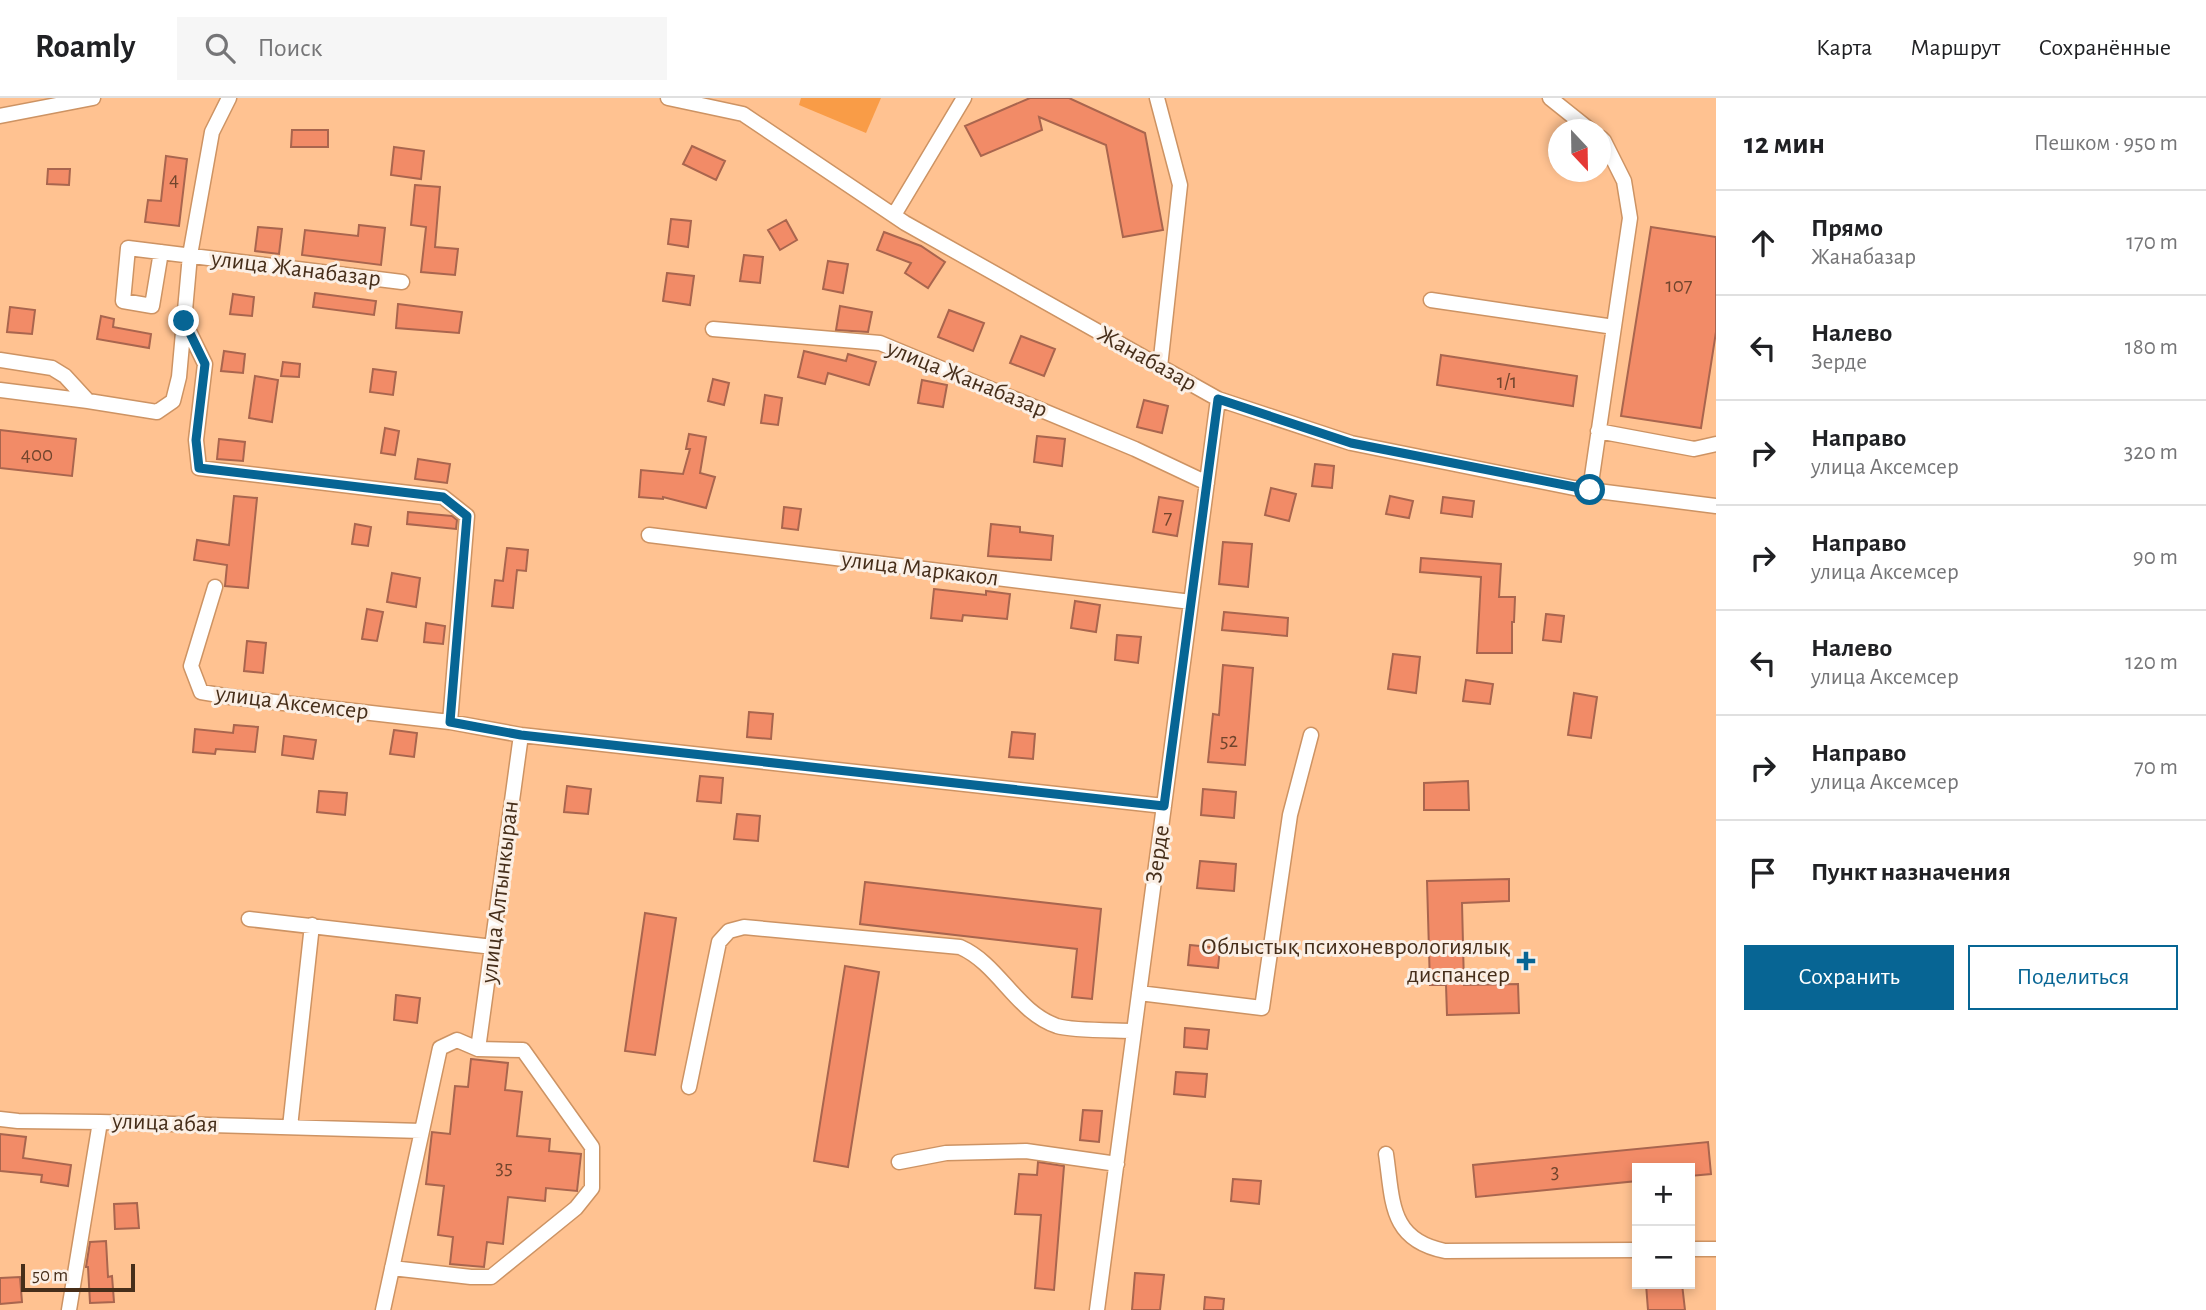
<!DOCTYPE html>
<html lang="ru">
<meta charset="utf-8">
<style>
:root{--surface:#fff;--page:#f6f6f6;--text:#202124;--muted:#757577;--line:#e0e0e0;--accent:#076594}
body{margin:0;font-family:"Alegreya Sans",sans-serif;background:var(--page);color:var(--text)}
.controls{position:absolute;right:21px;bottom:21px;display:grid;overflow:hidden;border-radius:0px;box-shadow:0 4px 10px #0003}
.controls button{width:63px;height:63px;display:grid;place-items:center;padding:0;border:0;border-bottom:2px solid var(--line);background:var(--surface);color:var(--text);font:35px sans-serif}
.compass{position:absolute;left:1548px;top:21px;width:63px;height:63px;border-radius:50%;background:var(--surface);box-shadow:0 4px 10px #0003;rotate:158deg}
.scale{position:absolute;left:21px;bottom:18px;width:114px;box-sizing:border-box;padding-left:7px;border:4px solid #462e1a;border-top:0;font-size:19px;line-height:24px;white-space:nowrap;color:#462e1a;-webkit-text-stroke:5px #fbefe5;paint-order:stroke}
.stop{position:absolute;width:21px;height:21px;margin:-16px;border:5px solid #076594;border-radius:50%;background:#fff}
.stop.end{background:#076594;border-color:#fff;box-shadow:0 2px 7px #0008}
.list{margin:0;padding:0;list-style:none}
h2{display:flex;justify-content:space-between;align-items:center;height:91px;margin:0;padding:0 28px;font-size:30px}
h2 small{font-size:23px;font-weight:400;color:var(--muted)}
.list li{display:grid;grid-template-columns:46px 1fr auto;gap:21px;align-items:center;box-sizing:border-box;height:105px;padding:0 28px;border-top:2px solid var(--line)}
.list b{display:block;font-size:26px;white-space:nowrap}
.list p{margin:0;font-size:23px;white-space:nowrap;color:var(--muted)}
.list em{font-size:23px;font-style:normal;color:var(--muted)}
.actions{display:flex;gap:14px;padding:21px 28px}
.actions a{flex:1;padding:16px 0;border:2px solid var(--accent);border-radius:0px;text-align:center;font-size:24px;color:var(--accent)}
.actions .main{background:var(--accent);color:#fff}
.icon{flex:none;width:38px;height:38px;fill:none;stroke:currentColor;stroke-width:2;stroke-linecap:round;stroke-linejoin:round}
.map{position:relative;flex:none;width:1716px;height:1212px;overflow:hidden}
header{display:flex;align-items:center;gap:42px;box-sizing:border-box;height:98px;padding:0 35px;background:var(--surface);border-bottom:2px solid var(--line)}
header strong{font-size:33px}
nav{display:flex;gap:38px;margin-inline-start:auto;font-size:24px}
.search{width:490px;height:63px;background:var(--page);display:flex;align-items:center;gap:18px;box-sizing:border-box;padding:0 24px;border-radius:0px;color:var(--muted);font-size:26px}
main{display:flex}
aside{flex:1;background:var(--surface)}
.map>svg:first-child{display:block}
</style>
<header>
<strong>Roamly</strong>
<div class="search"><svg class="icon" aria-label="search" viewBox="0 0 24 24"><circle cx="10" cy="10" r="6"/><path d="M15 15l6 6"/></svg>Поиск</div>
<nav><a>Карта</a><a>Маршрут</a><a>Сохранённые</a></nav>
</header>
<main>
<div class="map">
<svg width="1716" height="1212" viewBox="0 0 1716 1212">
<rect width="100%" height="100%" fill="#ffc291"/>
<path fill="#f99c47" d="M 801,0 L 881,0 L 866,35 L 799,7 Z"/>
<path fill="#f28b67" stroke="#a9654e" stroke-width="2" d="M 1030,0 L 1069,0 L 1145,35 L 1163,132 L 1123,139 L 1106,47 L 1039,19 L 1042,32 L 981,58 L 965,28 Z
M 292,32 L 328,32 L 328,49 L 291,49 Z
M 692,48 L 725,63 L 716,82 L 683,66 Z
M 394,49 L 424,53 L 421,81 L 391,77 Z
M 166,58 L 187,61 L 179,128 L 145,124 L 148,102 L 161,103 Z
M 48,71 L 70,71 L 69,87 L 47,86 Z
M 415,87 L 440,89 L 435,149 L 458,151 L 455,177 L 421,174 L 426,129 L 411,127 Z
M 671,121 L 691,123 L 688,149 L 668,146 Z
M 786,122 L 797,142 L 780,152 L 768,132 Z
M 359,127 L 385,130 L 381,167 L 302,157 L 305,132 L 358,138 Z
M 258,129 L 282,131 L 279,156 L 255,153 Z
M 1651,129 L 1716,139 L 1716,234 L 1701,330 L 1621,318 Z
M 884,134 L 921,148 L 945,164 L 928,190 L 905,175 L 911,165 L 877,152 Z
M 744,157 L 763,159 L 760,185 L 740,183 Z
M 828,163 L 848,166 L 843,195 L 823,191 Z
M 667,175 L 694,178 L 690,207 L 663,203 Z
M 315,195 L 376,203 L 374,217 L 313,209 Z
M 233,196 L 254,199 L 252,218 L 230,216 Z
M 398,206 L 462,214 L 459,235 L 396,230 Z
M 840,208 L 872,214 L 868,234 L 836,232 Z
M 10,209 L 35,212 L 32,236 L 7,234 Z
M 949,212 L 984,225 L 973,253 L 938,239 Z
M 101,218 L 114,221 L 113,229 L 151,236 L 149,250 L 97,241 Z
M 1021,238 L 1055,251 L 1044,278 L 1010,265 Z
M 224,253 L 245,256 L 243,275 L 221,273 Z
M 804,253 L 846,263 L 848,256 L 876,264 L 869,287 L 828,275 L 825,286 L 798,279 Z
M 1441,257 L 1577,278 L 1573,308 L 1437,287 Z
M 283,264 L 300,266 L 299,279 L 281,278 Z
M 373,271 L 396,274 L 393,297 L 370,294 Z
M 255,278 L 278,282 L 272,324 L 249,320 Z
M 713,281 L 729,285 L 724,307 L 708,303 Z
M 922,282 L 947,287 L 943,309 L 918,305 Z
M 765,297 L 782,300 L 778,327 L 761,325 Z
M 1144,302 L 1168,308 L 1162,335 L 1137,329 Z
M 385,330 L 399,333 L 395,357 L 381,355 Z
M 0,332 L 76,341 L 72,378 L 0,370 Z
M 689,336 L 706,339 L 700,375 L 715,379 L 706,410 L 663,399 L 663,401 L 639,399 L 641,372 L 683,376 L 690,351 L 686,351 Z
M 1037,338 L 1065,341 L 1062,368 L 1034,364 Z
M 219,341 L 245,344 L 243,363 L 217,361 Z
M 418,361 L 450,366 L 447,385 L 415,381 Z
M 1315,366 L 1334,368 L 1332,390 L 1312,388 Z
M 1271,390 L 1296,396 L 1289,423 L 1265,417 Z
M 234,398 L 257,400 L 248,490 L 225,488 L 227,467 L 194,462 L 197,442 L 229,447 Z
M 1390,398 L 1413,403 L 1409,420 L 1386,416 Z
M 1159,399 L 1183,403 L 1177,438 L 1153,434 Z
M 1443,399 L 1474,403 L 1472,419 L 1441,415 Z
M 784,409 L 801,411 L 798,432 L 782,430 Z
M 408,414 L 452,418 L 457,422 L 456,431 L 407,426 Z
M 355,426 L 371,429 L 368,448 L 352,446 Z
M 991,426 L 1020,429 L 1020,434 L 1053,438 L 1051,462 L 988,458 Z
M 1223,444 L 1252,446 L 1248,489 L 1219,486 Z
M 507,450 L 528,452 L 526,473 L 517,472 L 513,510 L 492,508 L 495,482 L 503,483 Z
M 1421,460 L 1501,466 L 1499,499 L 1515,499 L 1514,524 L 1512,524 L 1512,555 L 1477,555 L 1481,479 L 1420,474 Z
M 392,475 L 420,480 L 416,509 L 387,504 Z
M 934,491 L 986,497 L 986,493 L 1010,496 L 1007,521 L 963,517 L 962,523 L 931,520 Z
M 1075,503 L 1100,507 L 1096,534 L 1071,530 Z
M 367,511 L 383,514 L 377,543 L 362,541 Z
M 1224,514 L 1288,520 L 1287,538 L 1222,532 Z
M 1546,516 L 1564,518 L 1561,544 L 1543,542 Z
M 426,525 L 445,528 L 443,546 L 424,544 Z
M 1117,537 L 1141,539 L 1138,565 L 1115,562 Z
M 247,543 L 266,545 L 263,575 L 244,573 Z
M 1393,556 L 1420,559 L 1416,595 L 1388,591 Z
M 1223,567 L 1253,570 L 1245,667 L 1208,664 L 1213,616 L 1219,617 Z
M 1466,582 L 1493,586 L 1490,606 L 1463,603 Z
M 1574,595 L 1597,599 L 1591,640 L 1568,637 Z
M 749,614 L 773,616 L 771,641 L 747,639 Z
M 234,627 L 258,629 L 255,654 L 216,651 L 215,656 L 193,654 L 195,631 L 233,635 Z
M 394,632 L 417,635 L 414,659 L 390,656 Z
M 1012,634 L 1035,636 L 1033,661 L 1009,659 Z
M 284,638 L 316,642 L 313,661 L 282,657 Z
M 700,678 L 723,680 L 721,705 L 697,703 Z
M 1468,683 L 1469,712 L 1424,712 L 1424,685 Z
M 567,688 L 591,691 L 588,716 L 564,714 Z
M 1203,691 L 1236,694 L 1234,720 L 1201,717 Z
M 319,693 L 347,695 L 345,717 L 317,714 Z
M 737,716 L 760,718 L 758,743 L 734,741 Z
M 1200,763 L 1236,766 L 1234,793 L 1197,790 Z
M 1509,781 L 1509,803 L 1462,805 L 1464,887 L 1518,886 L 1519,915 L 1447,917 L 1446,887 L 1430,887 L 1427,783 Z
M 865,784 L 1101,811 L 1092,901 L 1072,899 L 1077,851 L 860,826 Z
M 645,815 L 676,820 L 655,957 L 625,953 Z
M 1190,847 L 1220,850 L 1218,870 L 1188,867 Z
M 845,868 L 879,874 L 848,1069 L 814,1063 Z
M 396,897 L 420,900 L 417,925 L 394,922 Z
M 1185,930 L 1209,932 L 1207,951 L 1184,949 Z
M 471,961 L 508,965 L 505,992 L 522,994 L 517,1038 L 550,1041 L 549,1053 L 581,1056 L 577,1093 L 546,1090 L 545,1103 L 508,1099 L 503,1146 L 487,1144 L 484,1169 L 450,1166 L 453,1139 L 438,1137 L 444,1088 L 426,1086 L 432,1034 L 450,1036 L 455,988 L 468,989 Z
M 1176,974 L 1207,976 L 1205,999 L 1174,996 Z
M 1083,1012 L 1102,1013 L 1099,1044 L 1080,1042 Z
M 0,1036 L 26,1039 L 23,1060 L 71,1067 L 68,1088 L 41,1084 L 42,1077 L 0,1073 Z
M 1708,1044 L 1711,1076 L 1690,1078 L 1690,1070 L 1637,1070 L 1637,1083 L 1476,1099 L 1473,1067 Z
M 1038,1064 L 1064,1068 L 1054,1192 L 1035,1190 L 1041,1117 L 1015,1116 L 1019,1076 L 1037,1077 Z
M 1233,1081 L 1261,1083 L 1259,1106 L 1231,1103 Z
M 137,1105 L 139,1130 L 115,1131 L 114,1106 Z
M 106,1143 L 108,1179 L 112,1178 L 114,1204 L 90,1205 L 88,1169 L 86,1169 L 90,1144 Z
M 1135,1175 L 1164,1177 L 1160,1212 L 1132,1212 Z
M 20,1179 L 22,1204 L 0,1206 L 0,1180 Z
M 1646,1186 L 1682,1186 L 1685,1212 L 1648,1212 Z
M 1205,1199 L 1224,1201 L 1223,1212 L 1204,1212 Z"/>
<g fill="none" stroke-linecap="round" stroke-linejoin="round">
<defs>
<path id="minor" d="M 668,0 L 743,16 L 905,125 L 1218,301 L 1351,345 L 1574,390 L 1716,408
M 1157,0 L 1180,87 L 1160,269
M 1550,0 L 1590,32
M 0,18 L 93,0
M 894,117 L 964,0
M 161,154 L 152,208 L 123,203 L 128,150 L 402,184
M 1431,202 L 1614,229
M 184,223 L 205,266 L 196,342 L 199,370 L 443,399 L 467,418 L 450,624
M 713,231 L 880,245 L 1135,351 L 1207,385
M 0,262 L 52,270 L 65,278 L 88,303 L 157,314 L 173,303 L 179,279 L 190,157 L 212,34 L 229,0
M 0,292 L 88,303
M 1598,333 L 1694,351 L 1716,346
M 1590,392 L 1630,120 L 1624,83 L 1604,43 L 1601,40
M 649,437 L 1191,504
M 215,489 L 191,568 L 201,594 L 231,599 L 450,624 L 521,637 L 1164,708
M 249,821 L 493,849
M 1139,895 L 1262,910 L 1290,717 L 1311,637
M 478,951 L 521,637
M 689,989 L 719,844 L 729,833 L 744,829 L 960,849 C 999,866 1016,914 1057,928 C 1073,933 1116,932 1134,933
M 0,1021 L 18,1023 L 100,1024
M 290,1029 L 312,827
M 1386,1056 C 1393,1103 1389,1142 1445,1153 L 1637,1152
M 899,1064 L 946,1055 L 1026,1053 L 1117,1066
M 1690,1151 L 1716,1151
M 69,1212 L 100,1024 L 422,1033
M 383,1212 C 402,1125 421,1038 440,950 L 457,942 L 478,951 L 523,952 L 592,1049 L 592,1090 L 576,1110 L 491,1179 L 471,1179 L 392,1170
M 1097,1212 L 1218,301"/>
</defs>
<use href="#minor" stroke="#cd9363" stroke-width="17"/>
<use href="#minor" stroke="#fff" stroke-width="14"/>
</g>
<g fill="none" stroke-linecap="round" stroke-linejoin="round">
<path stroke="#076594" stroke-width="9" d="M 184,223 L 205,266 L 196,342 L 199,370 L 443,399 L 467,418 L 450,624 L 521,637 L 1164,708 L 1218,301 L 1351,345 L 1590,392"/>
</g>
<path fill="#076594" stroke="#fbefe5" stroke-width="2.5" d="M1522.5 852.5h7v7h7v7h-7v7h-7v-7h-7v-7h7z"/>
<g text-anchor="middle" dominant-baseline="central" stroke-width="6" stroke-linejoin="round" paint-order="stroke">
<g font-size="21" fill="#71452d">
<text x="174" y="81">4</text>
<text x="1679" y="187">107</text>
<text x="1507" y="283">1/1</text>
<text x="37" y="356">400</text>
<text x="1168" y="419">7</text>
<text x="1229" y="642">52</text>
<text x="504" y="1069">35</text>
<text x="1555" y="1073">3</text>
</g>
<g font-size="24" fill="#462e1a" stroke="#fbefe5">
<text transform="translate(296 171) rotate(7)">улица Жанабазар</text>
<text transform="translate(1147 261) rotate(29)">Жанабазар</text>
<text transform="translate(967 281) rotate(22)">улица Жанабазар</text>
<text transform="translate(920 471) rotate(7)">улица Маркакол</text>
<text transform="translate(292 605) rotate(7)">улица Аксемсер</text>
<text transform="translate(1158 756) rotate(-82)">Зерде</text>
<text transform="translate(500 794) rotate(-83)">улица Алтынкыран</text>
<text transform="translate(165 1025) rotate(2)">улица абая</text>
</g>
<g font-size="24" fill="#462e1a" stroke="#fbefe5" text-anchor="end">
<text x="1510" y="849">Облыстық психоневрологиялық<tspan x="1510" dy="28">диспансер</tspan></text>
</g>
</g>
</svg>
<div class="controls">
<button>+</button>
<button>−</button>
</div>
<svg class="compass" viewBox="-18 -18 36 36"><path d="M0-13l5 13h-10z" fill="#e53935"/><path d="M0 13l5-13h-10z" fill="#757577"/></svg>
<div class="scale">50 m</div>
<div class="stop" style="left:1590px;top:392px"></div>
<div class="stop end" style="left:184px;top:223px"></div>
</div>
<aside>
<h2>12 мин<small>Пешком · 950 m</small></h2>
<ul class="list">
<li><svg class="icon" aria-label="ahead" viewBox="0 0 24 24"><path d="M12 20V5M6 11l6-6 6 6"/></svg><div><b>Прямо</b><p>Жанабазар</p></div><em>170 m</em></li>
<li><svg class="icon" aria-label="left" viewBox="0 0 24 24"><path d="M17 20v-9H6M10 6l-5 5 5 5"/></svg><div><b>Налево</b><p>Зерде</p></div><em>180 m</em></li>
<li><svg class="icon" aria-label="right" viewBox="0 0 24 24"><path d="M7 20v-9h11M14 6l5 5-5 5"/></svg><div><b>Направо</b><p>улица Аксемсер</p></div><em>320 m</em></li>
<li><svg class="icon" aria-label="right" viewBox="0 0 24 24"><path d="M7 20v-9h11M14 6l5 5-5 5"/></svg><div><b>Направо</b><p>улица Аксемсер</p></div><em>90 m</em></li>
<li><svg class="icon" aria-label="left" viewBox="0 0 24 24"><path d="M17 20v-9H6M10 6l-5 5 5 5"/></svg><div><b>Налево</b><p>улица Аксемсер</p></div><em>120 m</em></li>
<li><svg class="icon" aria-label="right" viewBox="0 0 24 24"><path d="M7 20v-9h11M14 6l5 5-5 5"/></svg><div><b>Направо</b><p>улица Аксемсер</p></div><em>70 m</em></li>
<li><svg class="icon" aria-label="arrive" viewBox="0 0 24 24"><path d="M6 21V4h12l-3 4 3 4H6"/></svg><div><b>Пункт назначения</b></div></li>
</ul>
<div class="actions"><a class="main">Сохранить</a><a>Поделиться</a></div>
</aside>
</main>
